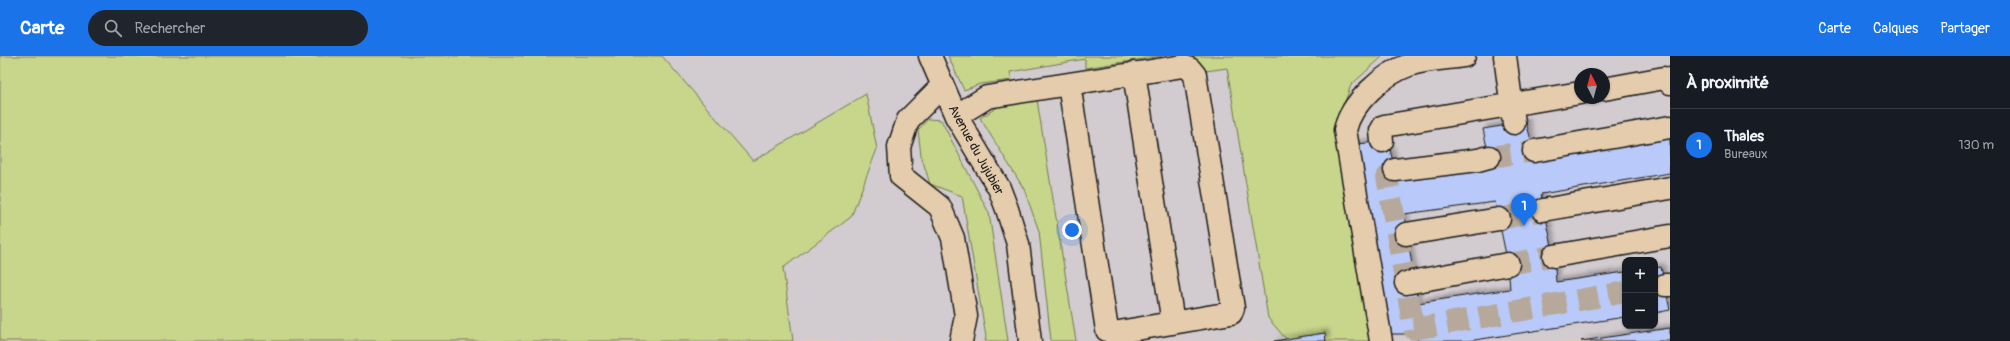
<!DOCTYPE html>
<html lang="fr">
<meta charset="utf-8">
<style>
:root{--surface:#171b24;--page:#20242c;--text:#f1f3f6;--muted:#9ea1a6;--line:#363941;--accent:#1a73e8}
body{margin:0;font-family:Pangolin,sans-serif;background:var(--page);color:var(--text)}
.controls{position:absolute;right:12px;bottom:12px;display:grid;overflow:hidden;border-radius:8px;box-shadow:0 1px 3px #0004}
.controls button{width:36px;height:36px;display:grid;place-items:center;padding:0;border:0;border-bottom:1px solid var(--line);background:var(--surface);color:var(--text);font:20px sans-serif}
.compass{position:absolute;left:1574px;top:12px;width:36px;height:36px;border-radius:50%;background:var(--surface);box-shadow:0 1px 3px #0004;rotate:354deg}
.you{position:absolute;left:1072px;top:174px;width:14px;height:14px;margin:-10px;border:3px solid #fff;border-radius:50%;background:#1a73e8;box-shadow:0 0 0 6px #1a73e833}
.badge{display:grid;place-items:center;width:26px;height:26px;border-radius:50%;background:var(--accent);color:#fff;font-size:13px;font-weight:700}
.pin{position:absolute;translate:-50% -33px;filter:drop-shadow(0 1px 2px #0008)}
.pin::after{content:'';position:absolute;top:21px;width:14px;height:12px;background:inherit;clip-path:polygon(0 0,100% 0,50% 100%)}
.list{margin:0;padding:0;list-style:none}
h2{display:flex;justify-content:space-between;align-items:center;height:52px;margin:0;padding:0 16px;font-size:17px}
h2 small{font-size:13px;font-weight:400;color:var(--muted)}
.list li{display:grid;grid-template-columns:26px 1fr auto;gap:12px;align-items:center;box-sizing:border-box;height:72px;padding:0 16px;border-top:1px solid var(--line)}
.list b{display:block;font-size:15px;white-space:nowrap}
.list p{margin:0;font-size:13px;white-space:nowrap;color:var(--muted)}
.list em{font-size:13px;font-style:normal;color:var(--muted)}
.icon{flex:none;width:22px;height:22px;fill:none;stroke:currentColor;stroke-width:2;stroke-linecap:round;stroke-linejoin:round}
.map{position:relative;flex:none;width:1670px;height:285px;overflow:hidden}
header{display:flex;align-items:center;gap:24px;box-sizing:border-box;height:56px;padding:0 20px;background:var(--accent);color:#fff}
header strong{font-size:19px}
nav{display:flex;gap:22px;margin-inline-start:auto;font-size:14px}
.search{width:280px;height:36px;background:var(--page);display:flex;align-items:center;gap:10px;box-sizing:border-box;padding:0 14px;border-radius:22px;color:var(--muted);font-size:15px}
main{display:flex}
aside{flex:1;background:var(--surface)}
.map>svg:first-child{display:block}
</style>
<header>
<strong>Carte</strong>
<div class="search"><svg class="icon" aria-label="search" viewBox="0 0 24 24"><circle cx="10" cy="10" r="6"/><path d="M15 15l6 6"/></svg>Rechercher</div>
<nav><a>Carte</a><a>Calques</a><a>Partager</a></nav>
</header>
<main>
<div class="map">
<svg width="1670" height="285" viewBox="0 0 1670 285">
<defs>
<filter id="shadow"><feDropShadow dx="3.5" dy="-3.5" stdDeviation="2" flood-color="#0004"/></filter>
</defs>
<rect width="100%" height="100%" fill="#dcccbc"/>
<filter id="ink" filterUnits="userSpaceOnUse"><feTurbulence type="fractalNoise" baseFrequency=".025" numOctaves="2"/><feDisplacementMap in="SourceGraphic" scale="8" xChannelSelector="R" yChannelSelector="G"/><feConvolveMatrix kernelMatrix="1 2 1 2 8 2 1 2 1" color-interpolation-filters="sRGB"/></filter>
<g filter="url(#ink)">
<path fill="#d2cbcf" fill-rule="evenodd" d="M 662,0 L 1670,0 L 1670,285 L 793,285 L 783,212 L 851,161 L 866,39 L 753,106 ZM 1580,18 L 1604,18 L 1604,42 L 1580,42 ZM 1625,204 L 1655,204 L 1655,270 L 1625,270 Z"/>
<path fill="#c7d68a" stroke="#727953" d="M 0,0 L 662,0 L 753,105 L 866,38 L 877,93 L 851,161 L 783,212 L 793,285 L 0,285 Z
M 948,0 L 1162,0 L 1085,12 L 1085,3 L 1010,16 L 1012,24 L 980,28 L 964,34 Z
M 1190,0 L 1383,0 L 1351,29 L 1337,68 L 1373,285 L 1326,285 L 1325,277 L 1286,283 L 1268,262 L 1227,12 L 1206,15 Z
M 1037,44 L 1076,285 L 1051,285 L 1039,175 L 1024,133 L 980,62 L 1001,49 Z
M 928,63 L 941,64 L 989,157 L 1008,285 L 985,285 L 986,281 L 962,140 L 930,128 L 921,99 L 918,74 Z"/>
<path fill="#b9cafa" stroke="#1c1c1c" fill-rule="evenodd" filter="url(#shadow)" d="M 1526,66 L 1534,95 L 1670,71 L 1670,117 L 1541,138 L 1554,200 L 1556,226 L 1625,216 L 1625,261 L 1468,285 L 1418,285 L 1415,278 L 1382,278 L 1347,89 L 1388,85 L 1395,114 L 1489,101 L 1483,73 ZM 1495,146 L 1508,208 L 1510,233 L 1418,247 L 1404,158 Z
M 1661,211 L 1670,254 L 1655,257 L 1655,212 Z
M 1670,272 L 1670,285 L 1581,285 Z
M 1325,277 L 1326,285 L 1274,285 L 1286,283 Z"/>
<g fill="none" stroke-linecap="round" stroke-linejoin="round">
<path stroke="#b6a99c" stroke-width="22" stroke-dasharray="22 11" stroke-linecap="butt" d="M 1489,101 L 1534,95
M 1395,114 L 1387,121 L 1414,273 L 1625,236
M 1499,163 L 1543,154
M 1508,208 L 1554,200"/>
<defs>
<path id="minor" d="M 930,0 L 956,60 L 999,132 L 1007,153 L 1018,188 L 1030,285
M 1505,0 L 1514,67
M 1134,17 L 1173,267
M 942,30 L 908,64 L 899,91 L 901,120 L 940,151 L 953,182 L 966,260 L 961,285
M 1604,33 L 1664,22 L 1670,27
M 956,60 L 987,41 L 1183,10 L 1190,13 L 1195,19 L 1233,252 L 1231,257 L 1113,277 L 1107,274 L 1069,28
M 1382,85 L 1381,75 L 1384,70 L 1580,37
M 1534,95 L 1670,71
M 1395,114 L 1478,104 L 1489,101
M 1543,154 L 1670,132
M 1406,178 L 1499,163
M 1554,200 L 1670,180
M 1406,227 L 1508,208
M 1665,229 L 1670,229
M 1381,285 L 1345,74 C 1351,47 1383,18 1409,9 C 1426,3 1447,3 1464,0"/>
</defs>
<use href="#minor" stroke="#1c1c1c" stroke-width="25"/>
<use href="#minor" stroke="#e5ccad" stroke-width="22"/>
</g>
</g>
<g text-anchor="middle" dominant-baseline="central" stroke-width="3" stroke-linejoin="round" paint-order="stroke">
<g font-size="13" fill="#1c1c1c" stroke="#e5ccad">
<text transform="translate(976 94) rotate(61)">Avenue du Jujubier</text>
</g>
</g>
</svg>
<div class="controls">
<button>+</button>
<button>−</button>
</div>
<svg class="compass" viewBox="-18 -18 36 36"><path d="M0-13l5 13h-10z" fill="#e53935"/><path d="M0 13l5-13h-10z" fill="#9ea1a6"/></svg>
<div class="you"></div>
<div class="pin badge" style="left:1524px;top:170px">1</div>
</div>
<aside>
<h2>À proximité<small></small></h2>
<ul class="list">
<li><span class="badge">1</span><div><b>Thales</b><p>Bureaux</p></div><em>130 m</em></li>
</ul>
</aside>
</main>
